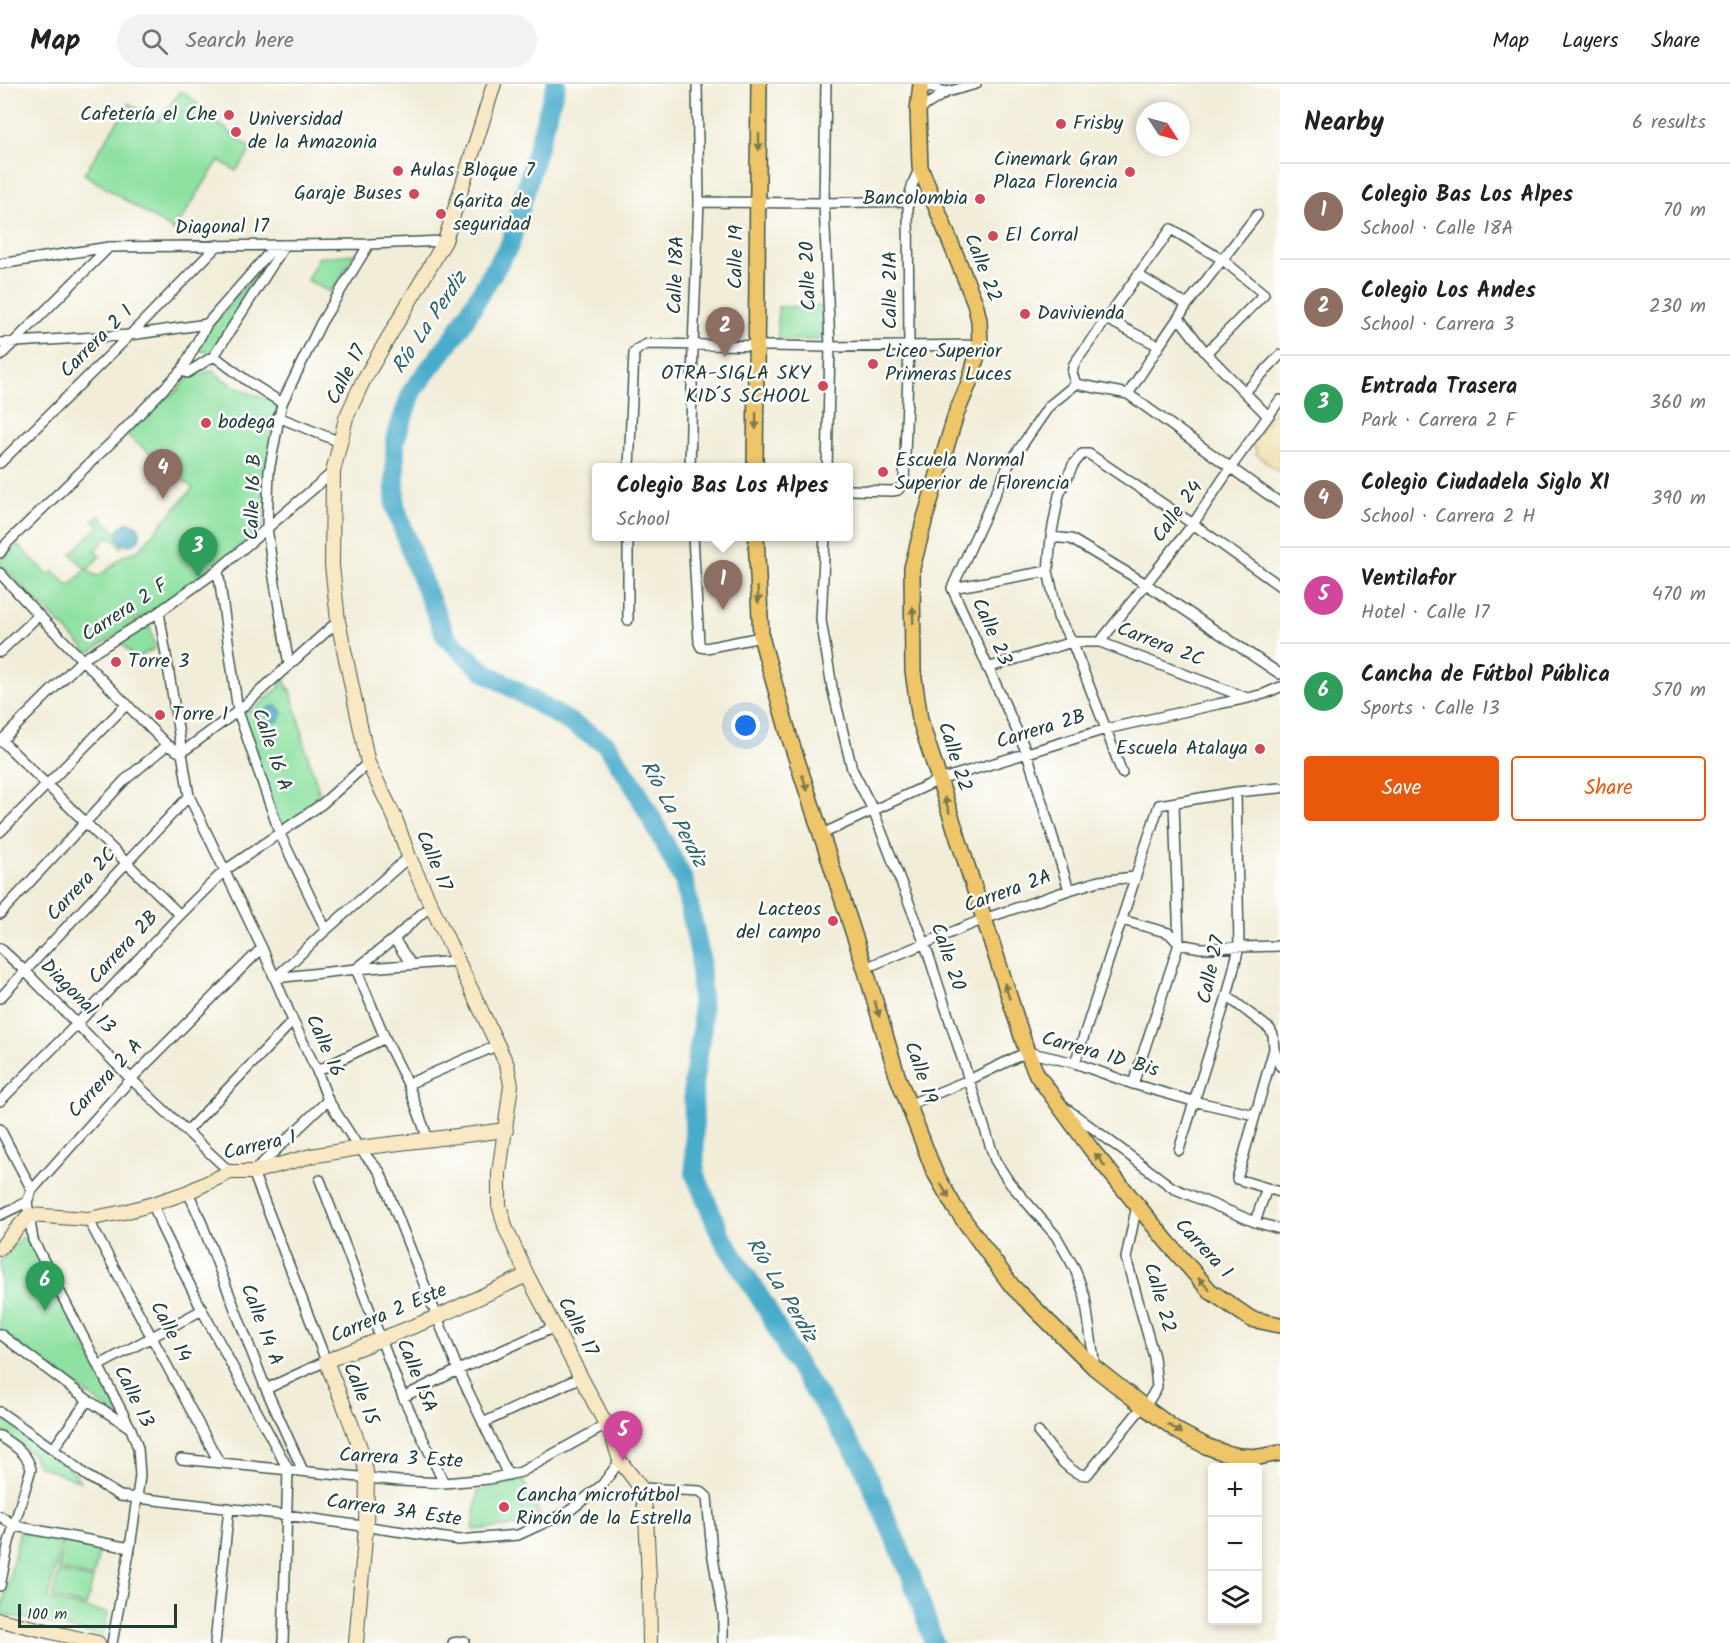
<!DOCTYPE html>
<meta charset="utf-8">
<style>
:root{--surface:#fff;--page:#f2f2f2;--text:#202124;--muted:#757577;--line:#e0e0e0;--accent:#ea580c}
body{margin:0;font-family:Kalam,sans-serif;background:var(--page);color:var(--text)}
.controls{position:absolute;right:18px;bottom:18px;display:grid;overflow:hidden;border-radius:6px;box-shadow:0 3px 9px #0003}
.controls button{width:54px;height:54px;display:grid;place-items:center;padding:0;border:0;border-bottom:2px solid var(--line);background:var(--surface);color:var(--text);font:30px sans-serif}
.compass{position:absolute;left:1136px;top:18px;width:54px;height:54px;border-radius:50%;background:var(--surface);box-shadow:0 3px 9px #0003;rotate:126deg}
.scale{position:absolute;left:18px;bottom:15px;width:159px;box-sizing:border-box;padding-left:6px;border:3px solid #1f3d34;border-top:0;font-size:16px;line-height:21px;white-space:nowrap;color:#1f3d34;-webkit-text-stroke:4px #fff;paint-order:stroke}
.you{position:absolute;left:746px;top:642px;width:21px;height:21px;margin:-15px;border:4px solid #fff;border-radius:50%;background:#1a73e8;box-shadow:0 0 0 9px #1a73e833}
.badge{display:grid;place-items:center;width:39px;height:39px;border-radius:50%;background:var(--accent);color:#fff;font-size:20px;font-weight:700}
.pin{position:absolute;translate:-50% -50px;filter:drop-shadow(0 2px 3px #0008)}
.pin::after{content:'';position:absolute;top:32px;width:21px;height:18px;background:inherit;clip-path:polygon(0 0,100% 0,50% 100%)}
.popup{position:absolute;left:592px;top:379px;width:261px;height:78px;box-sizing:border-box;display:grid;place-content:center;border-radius:6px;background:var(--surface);filter:drop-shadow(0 2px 4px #0005);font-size:20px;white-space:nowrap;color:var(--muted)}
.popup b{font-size:22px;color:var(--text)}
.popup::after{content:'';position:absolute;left:50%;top:100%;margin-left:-12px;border:12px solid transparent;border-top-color:var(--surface)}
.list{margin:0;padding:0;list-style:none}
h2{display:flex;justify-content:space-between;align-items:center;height:78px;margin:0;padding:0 24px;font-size:26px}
h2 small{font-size:20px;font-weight:400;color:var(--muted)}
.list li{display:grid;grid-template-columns:39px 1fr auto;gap:18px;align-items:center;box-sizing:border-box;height:96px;padding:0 24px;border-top:2px solid var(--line)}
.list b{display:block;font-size:22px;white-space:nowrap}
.list p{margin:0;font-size:20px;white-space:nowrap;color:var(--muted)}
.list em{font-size:20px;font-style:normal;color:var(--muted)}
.actions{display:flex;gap:12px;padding:18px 24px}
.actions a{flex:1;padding:14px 0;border:2px solid var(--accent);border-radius:6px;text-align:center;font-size:21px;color:var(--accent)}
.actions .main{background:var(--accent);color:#fff}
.icon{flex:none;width:33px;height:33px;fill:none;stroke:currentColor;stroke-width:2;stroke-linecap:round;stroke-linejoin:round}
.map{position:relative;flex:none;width:1280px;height:1559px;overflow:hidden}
header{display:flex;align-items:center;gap:36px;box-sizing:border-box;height:84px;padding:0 30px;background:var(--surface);border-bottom:2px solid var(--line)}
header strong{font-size:28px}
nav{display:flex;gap:33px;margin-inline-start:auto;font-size:21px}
.search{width:420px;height:54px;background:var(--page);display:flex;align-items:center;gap:15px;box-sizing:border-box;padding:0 21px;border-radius:33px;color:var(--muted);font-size:22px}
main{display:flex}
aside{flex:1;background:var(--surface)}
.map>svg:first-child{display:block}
</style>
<header>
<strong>Map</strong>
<div class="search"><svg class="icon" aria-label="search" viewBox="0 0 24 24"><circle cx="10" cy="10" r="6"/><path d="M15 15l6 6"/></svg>Search here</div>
<nav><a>Map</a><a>Layers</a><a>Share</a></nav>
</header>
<main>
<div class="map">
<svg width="1280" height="1559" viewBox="0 0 1280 1559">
<rect width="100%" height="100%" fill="#fff"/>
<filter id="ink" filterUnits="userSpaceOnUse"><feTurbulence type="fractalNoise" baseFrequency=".0167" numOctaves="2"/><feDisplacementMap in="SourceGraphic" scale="12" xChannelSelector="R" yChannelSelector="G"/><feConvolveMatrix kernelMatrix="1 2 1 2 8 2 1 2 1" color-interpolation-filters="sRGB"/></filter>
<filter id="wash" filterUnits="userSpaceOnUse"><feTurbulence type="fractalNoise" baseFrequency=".008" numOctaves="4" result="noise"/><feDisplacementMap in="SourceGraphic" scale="24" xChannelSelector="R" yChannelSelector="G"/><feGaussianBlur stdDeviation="1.35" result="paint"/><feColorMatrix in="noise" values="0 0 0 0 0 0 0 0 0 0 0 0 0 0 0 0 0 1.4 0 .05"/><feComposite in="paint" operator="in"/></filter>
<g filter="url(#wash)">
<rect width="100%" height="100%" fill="#f2edd8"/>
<path fill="#8ee1a1" stroke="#568f6a" stroke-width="1.5" d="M 181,7 L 209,28 L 207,31 L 252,65 L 236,87 L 219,76 L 174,147 L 84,90 L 129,19 L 158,37 Z
M 355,170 L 341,193 L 330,208 L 307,196 L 319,173 Z
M 270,175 L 266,185 L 212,270 L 197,265 L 209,245 L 260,184 Z
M 823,222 L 823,256 L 778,256 L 778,223 Z
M 214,286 C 225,303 260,312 279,320 L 263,443 L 216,483 L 89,569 L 0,480 L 0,477 L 17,460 L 49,491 L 54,487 L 67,501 L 72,500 L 86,485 L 71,470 L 99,442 L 93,436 L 99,432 L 117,449 L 117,454 L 123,462 L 121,463 L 109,452 L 95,466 L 100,472 L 87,486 L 97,492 C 113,487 118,468 137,468 L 193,404 L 127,351 L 163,314 L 176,308 L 188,293 Z
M 149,539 L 155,564 L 135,575 L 120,557 Z
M 284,593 L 288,606 L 290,604 L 303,650 L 301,651 L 319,707 L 317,707 L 320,718 L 282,743 L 240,630 L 248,623 L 251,628 L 280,603 L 279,597 Z
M 23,1153 L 30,1155 L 123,1336 L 0,1247 L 0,1177 Z
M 0,1331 L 56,1369 L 82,1398 L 38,1382 L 31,1369 L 0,1346 Z
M 523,1396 L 540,1430 L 515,1442 L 473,1446 L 478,1407 Z
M 20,1447 L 62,1456 L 48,1516 L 108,1529 L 103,1552 L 1,1530 Z
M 65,1456 L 100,1465 L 93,1494 L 58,1485 Z
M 59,1488 L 93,1496 L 86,1522 L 52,1514 Z"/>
<path fill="#eeda9e" stroke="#868c69" stroke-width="1.5" d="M 1280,320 L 1280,389 L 1256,370 L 1256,365 L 1249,360 Z"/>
<path fill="#4aacca" stroke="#34747f" stroke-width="1.5" d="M118 450a11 11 0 1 1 22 0a11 11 0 1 1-22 0Z
M266 630a8 8 0 1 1 16 0a8 8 0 1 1-16 0Z"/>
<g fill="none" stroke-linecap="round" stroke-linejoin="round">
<path stroke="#4aacca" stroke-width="20" d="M 556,0 L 510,160 L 456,250 L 412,307 L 395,356 L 395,422 L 415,479 L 446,553 L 482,586 L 606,660 L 636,705 L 684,797 L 700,872 L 702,945 L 693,1000 L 695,1090 L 721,1152 L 764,1220 L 792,1273 L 861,1377 L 910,1489 L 934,1559"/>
</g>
</g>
<g filter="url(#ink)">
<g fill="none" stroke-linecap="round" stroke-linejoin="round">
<defs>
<path id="street" d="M 826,0 L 824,119 L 830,263 L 827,384
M 921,1 L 947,8
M 918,26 L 947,8 L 976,0
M 699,118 L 824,119 L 908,117
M 0,180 L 109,163 L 369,160 L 445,157
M 1138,191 L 1187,221
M 1179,234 L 1206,269 L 1267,331
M 1106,235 L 1159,262
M 0,259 L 130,251 L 207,240
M 0,272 L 109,163
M 214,272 L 246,296 L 282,319
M 182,286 L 187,289 L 214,272 L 285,161
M 1076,300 L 1072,289 L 1074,280 L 1171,145 L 1223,176 L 1264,210 L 1206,269
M 1076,300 L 1128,310 L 1280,419
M 1245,308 L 1280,271
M 1128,310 L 1159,262 L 1187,221 L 1257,131
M 278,333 L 340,358
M 0,379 L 130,251 L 218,161
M 629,384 L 634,269 L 639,264 L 647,260 L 830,263 L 980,261
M 690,384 L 693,262 L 699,118 L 697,0
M 849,406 L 892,407 L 898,406 L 904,398 L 909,262 L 908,117 L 913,99 L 920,83
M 693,452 L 699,559 L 701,563 L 706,564 L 761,553
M 825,452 L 821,536 L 832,603 L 852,685 L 873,726 L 925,860 L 995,1076 L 1009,1098 L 1056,1152 L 1075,1185 L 1085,1213 L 1095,1283
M 1051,453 L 1071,455 L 1146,500 L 1280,590
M 0,469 L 7,459 L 118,352 L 182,286 L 207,240 L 276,161
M 218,486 L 238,627 L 280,750 L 326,846
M 0,489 C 53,549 111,604 167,661 L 181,669 L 238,627 L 338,537
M 952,504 L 1048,487
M 159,528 L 189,712 L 262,864 L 293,937 L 317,987 L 328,1016 L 359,1064 L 380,1088 L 458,1286 L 508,1391
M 628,536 L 628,452
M 1100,558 L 1193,440 L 1231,383 L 1280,316
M 0,568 L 38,532
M 289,581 L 273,488 L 267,443 L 269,387 L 282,319 L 321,239 L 369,160
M 987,584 L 1072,558 L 1100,558 L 1247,614
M 0,655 L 180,831
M 0,658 L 82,576 L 159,528 L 218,486 L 333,388
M 1122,689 L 1106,645 L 1072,558 L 1058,533 L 1048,487 L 1051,453 L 1059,411 L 1073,381 L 1082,370 L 1089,370 L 1193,440 L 1280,502
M 0,748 L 127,620
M 822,750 L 939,696 L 1106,645 L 1218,620 L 1248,614 L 1264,610 L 1280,603
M 1069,806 L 1027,669 L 952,504 L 1009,380 L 1049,322 L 1076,300
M 0,830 L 125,696 L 167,661
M 1122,836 L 1169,849 L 1179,860 L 1201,864 L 1280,862
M 394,855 L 411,880
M 0,864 L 26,888 L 131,995 L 230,1088
M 865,884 L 984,835 L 1069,806 L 1099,797 L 1134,793
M 275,894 L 356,885 L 457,877
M 275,894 L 326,846 L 409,773
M 1227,912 L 1270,945 L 1273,951 L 1274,965 L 1280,982
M 0,914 L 189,712
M 1274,965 L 1237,1095 L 1280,1108
M 1075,979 L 1159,721 L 1236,708 L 1280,704
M 317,987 L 385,954
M 408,1000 L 498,961
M 1133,1000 L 1179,860 L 1174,719
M 0,1017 L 78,939 L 180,831 L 224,787 L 322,720 L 368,679
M 908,1021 L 969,996 L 1027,968 L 1075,979 L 1133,1000 L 1193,1017 L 1255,1031
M 1067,1025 L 1173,1104 L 1255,1138 L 1280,1145
M 0,1045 L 32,1106
M 187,1047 L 293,937
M 428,1055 L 408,1000 L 385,954 L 356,885 L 394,855 L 431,821
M 1179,1066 L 1227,912 L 1239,863 L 1236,708
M 320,1096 L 403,1313 L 444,1399
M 188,1108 L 199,1132 L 266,1305 L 303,1387
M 153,1120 L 162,1144 L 202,1226 L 288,1385 L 283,1559
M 0,1131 L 27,1118
M 88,1135 L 219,1378
M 1255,1138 L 1267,1104
M 0,1250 L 88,1316 L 129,1343
M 98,1282 L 202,1226
M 266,1305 L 326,1277 L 253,1088 L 328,1016
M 403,1313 L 458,1286 L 555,1243
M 0,1328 L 53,1365 L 87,1392 L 120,1412 L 286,1431 L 459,1456 L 518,1451 L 568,1428 L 602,1401 L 620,1377
M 483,1339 L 581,1293
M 1038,1348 C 1050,1362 1068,1392 1087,1391 L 1143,1322 L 1150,1315 L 1157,1303 L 1154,1273 L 1126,1174 L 1137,1121
M 0,1352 C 14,1362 27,1368 31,1385 L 9,1458 L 0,1502
M 53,1365 L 88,1316
M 181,1375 L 399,1397 L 444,1399 L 489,1395 L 521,1388 L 606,1341
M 641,1404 L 700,1407 L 707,1413 L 712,1468 L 723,1530 L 723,1559
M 0,1432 L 15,1442 L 130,1464
M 112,1559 L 130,1464 L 140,1392 L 138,1364 L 131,1345 L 33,1156 L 27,1118 L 32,1106 L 131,995 L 262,864
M 215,1559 L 229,1424
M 453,1559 L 464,1557"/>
<path id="secondary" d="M 494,0 L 445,157 L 363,297 L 346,334 L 333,388 L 332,481 L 338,537 L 368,679 L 395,734 L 409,773 L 431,821 L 507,981 L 511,1001 L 499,1089 L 499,1121 L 506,1145 L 527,1191 L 613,1354 L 620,1377 L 641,1404 L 643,1412 L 646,1431 L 649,1496 L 650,1559
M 0,1164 L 29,1131 L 88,1135 L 124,1128 L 153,1120 L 188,1108 L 230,1088 L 253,1088 L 311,1072 L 359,1064 L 506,1046
M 0,1536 L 98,1559
M 356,1559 L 366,1442 L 367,1393 L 363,1372 L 349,1334 L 326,1277 L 437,1233 L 527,1191"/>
<path id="primary" d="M 921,0 L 918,26 L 920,83 L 975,219 L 979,236 L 980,261 L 969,299 L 956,330 L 925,434 L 912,484 L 913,587 L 920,636 L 1027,968 L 1037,991 L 1091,1065 L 1169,1160 L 1210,1207 L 1251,1235 L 1280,1241
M 755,384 L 759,0
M 756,452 L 761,553 L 790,655 L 865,884 L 897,991 L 934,1087 L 955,1124 L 1012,1202 L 1095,1284 L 1143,1322 L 1179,1348 L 1206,1362 L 1222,1368 L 1239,1372 L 1259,1373 L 1280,1369"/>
</defs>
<use href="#street" stroke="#3f574d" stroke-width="12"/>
<use href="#secondary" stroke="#3f574d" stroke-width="16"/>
<use href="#primary" stroke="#3f574d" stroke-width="18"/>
<use href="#street" stroke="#fff" stroke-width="9"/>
<use href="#secondary" stroke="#f8e8c3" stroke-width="14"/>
<use href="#primary" stroke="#eec569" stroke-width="15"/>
</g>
<defs><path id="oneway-solid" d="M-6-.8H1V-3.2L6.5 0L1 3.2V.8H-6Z" transform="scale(1.5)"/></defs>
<g fill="#7c7a4c">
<use href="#oneway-solid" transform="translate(759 58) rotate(90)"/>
<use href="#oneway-solid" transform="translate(756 337) rotate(91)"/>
<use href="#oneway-solid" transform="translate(758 511) rotate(87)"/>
<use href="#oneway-solid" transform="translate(913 531) rotate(-91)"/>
<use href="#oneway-solid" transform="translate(805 699) rotate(71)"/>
<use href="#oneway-solid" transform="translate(947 721) rotate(-108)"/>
<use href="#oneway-solid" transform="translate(1007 907) rotate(-108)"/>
<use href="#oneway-solid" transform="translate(877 925) rotate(73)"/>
<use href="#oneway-solid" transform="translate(1100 1076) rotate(-129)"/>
<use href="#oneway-solid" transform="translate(945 1107) rotate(60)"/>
<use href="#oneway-solid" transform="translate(1204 1200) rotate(-133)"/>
<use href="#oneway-solid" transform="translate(1175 1345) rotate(33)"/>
</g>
</g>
<g fill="#d1495b" stroke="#fff" stroke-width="2">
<circle cx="229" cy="31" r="6"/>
<circle cx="1061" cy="40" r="6"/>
<circle cx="236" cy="48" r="6"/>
<circle cx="398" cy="87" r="6"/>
<circle cx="1130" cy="88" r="6"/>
<circle cx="414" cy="110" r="6"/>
<circle cx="980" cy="115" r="6"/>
<circle cx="441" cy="130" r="6"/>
<circle cx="993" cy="152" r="6"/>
<circle cx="1025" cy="230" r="6"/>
<circle cx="873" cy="280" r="6"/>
<circle cx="823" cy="302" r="6"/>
<circle cx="206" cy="339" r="6"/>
<circle cx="883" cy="388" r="6"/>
<circle cx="116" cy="578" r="6"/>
<circle cx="160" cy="631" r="6"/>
<circle cx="1260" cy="665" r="6"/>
<circle cx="833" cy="837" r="6"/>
<circle cx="504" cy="1423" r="6"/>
</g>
<g text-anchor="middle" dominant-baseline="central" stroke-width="5" stroke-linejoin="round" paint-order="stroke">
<g font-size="20" fill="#1f3d34" stroke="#fff" text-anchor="start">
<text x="217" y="31" text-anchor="end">Cafetería el Che</text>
<text x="248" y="36">Universidad<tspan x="248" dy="23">de la Amazonia</tspan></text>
<text x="1073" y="40">Frisby</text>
<text x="1118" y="76" text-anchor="end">Cinemark Gran<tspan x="1118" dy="23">Plaza Florencia</tspan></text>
<text x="410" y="87">Aulas Bloque 7</text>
<text x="402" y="110" text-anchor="end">Garaje Buses</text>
<text x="968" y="115" text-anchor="end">Bancolombia</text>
<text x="453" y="118">Garita de<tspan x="453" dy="23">seguridad</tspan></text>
<text x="1005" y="152">El Corral</text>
<text x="1037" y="230">Davivienda</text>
<text x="885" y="268">Liceo Superior<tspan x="885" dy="23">Primeras Luces</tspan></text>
<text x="811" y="290" text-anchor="end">OTRA-SIGLA SKY<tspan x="811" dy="23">KID´S SCHOOL</tspan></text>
<text x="218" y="339">bodega</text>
<text x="895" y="377">Escuela Normal<tspan x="895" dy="23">Superior de Florencia</tspan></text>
<text x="128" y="578">Torre 3</text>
<text x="172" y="631">Torre 1</text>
<text x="1248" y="665" text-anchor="end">Escuela Atalaya</text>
<text x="821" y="826" text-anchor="end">Lacteos<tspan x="821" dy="23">del campo</tspan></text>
<text x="516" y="1412">Cancha microfútbol<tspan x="516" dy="23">Rincón de la Estrella</tspan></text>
</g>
<g font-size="20" fill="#1f3d34" stroke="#fff">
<text transform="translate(222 144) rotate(-1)">Diagonal 17</text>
<text transform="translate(737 173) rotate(-89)">Calle 19</text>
<text transform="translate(982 184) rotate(69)">Calle 22</text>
<text transform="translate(677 191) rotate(-88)">Calle 18A</text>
<text transform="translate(809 192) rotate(-92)">Calle 20</text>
<text transform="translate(891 206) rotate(-90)">Calle 21A</text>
<text transform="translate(97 258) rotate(-45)">Carrera 2 I</text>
<text transform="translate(347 291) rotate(-63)">Calle 17</text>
<text transform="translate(254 413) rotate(-88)">Calle 16 B</text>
<text transform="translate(1178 428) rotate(-54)">Calle 24</text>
<text transform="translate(125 527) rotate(-33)">Carrera 2 F</text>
<text transform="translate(991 548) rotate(66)">Calle 23</text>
<text transform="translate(1160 561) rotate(21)">Carrera 2C</text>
<text transform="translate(1041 646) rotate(-17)">Carrera 2B</text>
<text transform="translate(271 666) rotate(71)">Calle 16 A</text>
<text transform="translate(954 673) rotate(72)">Calle 22</text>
<text transform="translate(433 777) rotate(67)">Calle 17</text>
<text transform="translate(82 801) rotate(-47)">Carrera 2C</text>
<text transform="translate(1008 808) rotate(-20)">Carrera 2A</text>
<text transform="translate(124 864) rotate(-47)">Carrera 2B</text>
<text transform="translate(947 873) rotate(71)">Calle 20</text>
<text transform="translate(1212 886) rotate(-78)">Calle 27</text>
<text transform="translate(77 913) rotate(45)">Diagonal 13</text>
<text transform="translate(324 962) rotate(66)">Calle 16</text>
<text transform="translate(1100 971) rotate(16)">Carrera 1D Bis</text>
<text transform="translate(920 989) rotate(71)">Calle 19</text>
<text transform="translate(106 995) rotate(-47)">Carrera 2 A</text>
<text transform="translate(260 1062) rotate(-13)">Carrera 1</text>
<text transform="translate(1203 1165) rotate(47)">Carrera 1</text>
<text transform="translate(1159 1214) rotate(74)">Calle 22</text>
<text transform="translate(389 1230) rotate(-23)">Carrera 2 Este</text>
<text transform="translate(261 1241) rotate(69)">Calle 14 A</text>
<text transform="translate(577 1243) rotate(62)">Calle 17</text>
<text transform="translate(170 1248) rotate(62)">Calle 14</text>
<text transform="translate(416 1292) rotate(68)">Calle 15A</text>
<text transform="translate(360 1310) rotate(68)">Calle 15</text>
<text transform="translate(133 1313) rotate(64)">Calle 13</text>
<text transform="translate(401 1375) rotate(3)">Carrera 3 Este</text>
<text transform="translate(394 1427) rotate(8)">Carrera 3A Este</text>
</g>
<g font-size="21" font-style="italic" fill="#2e6468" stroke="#fff">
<text transform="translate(430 239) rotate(-56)">Río La Perdiz</text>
<text transform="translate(673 730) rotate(62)">Río La Perdiz</text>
<text transform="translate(781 1206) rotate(59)">Río La Perdiz</text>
</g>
</g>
</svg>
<div class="controls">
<button>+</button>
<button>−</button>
<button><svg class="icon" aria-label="layers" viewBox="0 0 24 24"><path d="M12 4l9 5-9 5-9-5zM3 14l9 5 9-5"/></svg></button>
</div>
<svg class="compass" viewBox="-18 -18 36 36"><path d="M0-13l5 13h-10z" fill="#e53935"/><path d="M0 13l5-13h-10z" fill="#757577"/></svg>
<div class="scale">100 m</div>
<div class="you"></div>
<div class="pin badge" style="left:723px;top:526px;background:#8d6e63">1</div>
<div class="popup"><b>Colegio Bas Los Alpes</b>School</div>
<div class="pin badge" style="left:725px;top:273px;background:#8d6e63">2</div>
<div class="pin badge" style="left:198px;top:493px;background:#2e9e5b">3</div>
<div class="pin badge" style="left:163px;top:415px;background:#8d6e63">4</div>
<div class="pin badge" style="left:623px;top:1377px;background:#d1479c">5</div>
<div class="pin badge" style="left:45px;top:1227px;background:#2e9e5b">6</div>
</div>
<aside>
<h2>Nearby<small>6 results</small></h2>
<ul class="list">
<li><span class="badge" style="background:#8d6e63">1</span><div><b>Colegio Bas Los Alpes</b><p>School · Calle 18A</p></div><em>70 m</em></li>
<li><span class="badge" style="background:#8d6e63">2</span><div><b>Colegio Los Andes</b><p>School · Carrera 3</p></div><em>230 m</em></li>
<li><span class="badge" style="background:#2e9e5b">3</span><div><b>Entrada Trasera</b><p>Park · Carrera 2 F</p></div><em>360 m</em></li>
<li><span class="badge" style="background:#8d6e63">4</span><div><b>Colegio Ciudadela Siglo XI</b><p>School · Carrera 2 H</p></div><em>390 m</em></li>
<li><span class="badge" style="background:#d1479c">5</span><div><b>Ventilafor</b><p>Hotel · Calle 17</p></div><em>470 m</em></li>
<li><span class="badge" style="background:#2e9e5b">6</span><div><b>Cancha de Fútbol Pública</b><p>Sports · Calle 13</p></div><em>570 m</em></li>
</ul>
<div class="actions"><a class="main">Save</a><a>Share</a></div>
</aside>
</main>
